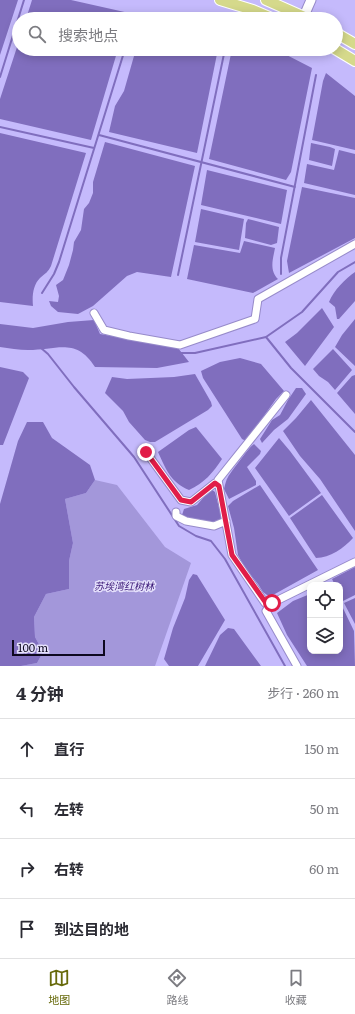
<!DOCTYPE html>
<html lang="zh">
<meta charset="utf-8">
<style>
:root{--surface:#fff;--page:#f2f2f3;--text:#2b2b33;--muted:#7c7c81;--line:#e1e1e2;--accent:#676a0b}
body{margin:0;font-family:Literata,"Noto Sans SC",serif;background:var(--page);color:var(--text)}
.controls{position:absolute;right:12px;bottom:12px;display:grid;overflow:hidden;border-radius:8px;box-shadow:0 2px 10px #0003}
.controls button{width:36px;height:36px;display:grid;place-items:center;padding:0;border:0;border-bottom:1px solid var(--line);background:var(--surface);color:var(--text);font:20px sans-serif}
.scale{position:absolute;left:12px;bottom:10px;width:93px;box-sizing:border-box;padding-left:4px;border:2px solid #0e081f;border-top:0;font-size:11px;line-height:14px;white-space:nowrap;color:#0e081f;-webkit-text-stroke:3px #e5e1fc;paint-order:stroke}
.stop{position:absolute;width:12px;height:12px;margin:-9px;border:3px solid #e11d48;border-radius:50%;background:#fff}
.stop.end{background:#e11d48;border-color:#fff;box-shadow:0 1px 4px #0008}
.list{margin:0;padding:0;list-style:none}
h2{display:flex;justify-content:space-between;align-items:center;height:52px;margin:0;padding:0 16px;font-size:17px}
h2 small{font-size:13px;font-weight:400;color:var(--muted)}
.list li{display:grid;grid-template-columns:26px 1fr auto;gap:12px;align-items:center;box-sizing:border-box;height:60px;padding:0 16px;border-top:1px solid var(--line)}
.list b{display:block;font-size:15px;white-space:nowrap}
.list em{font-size:13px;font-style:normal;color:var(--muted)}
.icon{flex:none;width:22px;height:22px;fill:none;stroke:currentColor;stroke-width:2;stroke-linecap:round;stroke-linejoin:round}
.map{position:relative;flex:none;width:355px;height:666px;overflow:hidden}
.search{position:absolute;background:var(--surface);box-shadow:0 2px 10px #0003;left:12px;right:12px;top:12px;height:44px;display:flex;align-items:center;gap:10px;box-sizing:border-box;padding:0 14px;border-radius:22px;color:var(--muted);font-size:15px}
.sheet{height:292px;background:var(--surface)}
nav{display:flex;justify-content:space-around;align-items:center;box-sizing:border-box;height:56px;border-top:1px solid var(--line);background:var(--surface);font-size:11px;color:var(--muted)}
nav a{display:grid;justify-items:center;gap:2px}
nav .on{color:var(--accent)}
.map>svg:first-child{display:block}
</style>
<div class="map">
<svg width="355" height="666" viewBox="0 0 355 666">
<rect width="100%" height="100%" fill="#c5bafc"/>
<path fill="#a397da" d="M 95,480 L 117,485 L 165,547 L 191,563 L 155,666 L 21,666 L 37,663 L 43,652 L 35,637 L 34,617 L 46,594 L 69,589 L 69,561 L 73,543 L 65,499 L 86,493 Z"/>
<path fill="#806ebe" d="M 0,0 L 18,0 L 0,55 Z
M 32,0 L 71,0 L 129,13 L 127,19 L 26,19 Z
M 147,13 L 167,19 L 145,19 Z
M 19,41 L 19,49 L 118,49 L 91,140 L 0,119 L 0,99 Z
M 136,49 L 218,49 L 197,153 L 109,132 L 115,106 L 124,91 Z
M 232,49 L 275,49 L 312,68 L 291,172 L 286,180 L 209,159 Z
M 326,73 L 355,96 L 355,150 L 312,140 L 323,81 Z
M 0,133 L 86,153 L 51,266 C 48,272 46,273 40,278 C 33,285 32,296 33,306 L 0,302 Z
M 105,142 L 195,166 L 171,277 L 137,272 L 127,276 L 93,306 L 78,314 L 58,312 L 51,306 L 49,301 L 58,302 L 59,296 L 56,285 L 63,280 L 69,265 L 73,250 L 74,242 L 81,230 L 84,209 L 89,203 L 93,193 L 93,182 Z
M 311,143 L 330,147 L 335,149 L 332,166 L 309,160 Z
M 339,150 L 355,154 L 355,195 L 304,183 L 307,164 L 334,170 Z
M 207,170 L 287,190 L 281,224 L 201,205 Z
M 302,187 L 355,198 L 355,238 L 289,273 L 287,261 Z
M 201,209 L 244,219 L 239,250 L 195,242 Z
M 248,219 L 279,227 L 277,243 L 271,245 L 245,238 L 246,223 Z
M 244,241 L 275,248 C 273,259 269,270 278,279 L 253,293 L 187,279 L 194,245 L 240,253 Z
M 355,272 L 355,301 L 339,319 L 337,319 L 335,307 L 329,302 C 334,290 345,279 355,272 Z
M 322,308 L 334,327 L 305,366 L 285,342 L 297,333 Z
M 355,319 L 355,366 L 335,347 L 342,335 Z
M 94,320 L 100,334 L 154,343 L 178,348 L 189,362 L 157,368 L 95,367 C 76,337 57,350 28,350 C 19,350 9,348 0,347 L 0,324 L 33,328 L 68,322 Z
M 333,349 L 352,370 L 335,390 L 328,382 L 319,376 L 313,369 Z
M 240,358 L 261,364 L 284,391 L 276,399 L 246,441 L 242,439 L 203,378 L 201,371 L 220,362 Z
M 0,367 L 23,372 L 29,378 L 3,445 L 0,445 Z
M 195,374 L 211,402 L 212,406 L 208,410 L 155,442 L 150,442 L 145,440 L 129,422 L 123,411 L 105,393 L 112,377 L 127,379 L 174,377 Z
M 355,375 L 355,414 L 337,393 L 352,376 Z
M 296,388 L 302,388 L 306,394 L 288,419 L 274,430 L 262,443 L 260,439 L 272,420 L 280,415 L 288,400 Z
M 311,400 L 355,455 L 355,531 L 320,479 L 300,456 L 283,431 L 296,418 Z
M 27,422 L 43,422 L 52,438 L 90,465 L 95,480 L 86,493 L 65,499 L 73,543 L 69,561 L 69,589 L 46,594 L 34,617 L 35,637 L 43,652 L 37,663 L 21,666 L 0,666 L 0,504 L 18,441 Z
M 196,427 L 222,459 C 213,473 204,483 189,490 C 170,482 166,469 158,452 L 189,430 Z
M 279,438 L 290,451 L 321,493 L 289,516 L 255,468 Z
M 254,444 L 261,451 L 260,454 L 247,467 L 256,481 L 256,485 L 229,499 L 224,489 C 225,485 226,480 228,477 C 231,472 250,446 254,444 Z
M 260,485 L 318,570 L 273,595 L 267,595 L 263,592 L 258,584 L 245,568 L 238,555 L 234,528 L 228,506 L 233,501 Z
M 211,489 L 215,492 L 222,519 L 215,525 L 185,518 L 182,515 L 184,509 L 197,505 Z
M 322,495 L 353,538 C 344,548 330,558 316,558 L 290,518 Z
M 355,567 L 355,595 L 343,601 L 340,595 L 340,585 L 335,585 L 332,579 Z
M 193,574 L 197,575 L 225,620 L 198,666 L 169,666 L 164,659 L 173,628 L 185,598 L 189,580 Z
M 310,594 L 310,651 L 340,651 L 340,602 L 354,631 L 355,666 L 307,666 L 287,635 L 277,613 L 293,601 Z
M 355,598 L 355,624 L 344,603 Z
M 228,628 L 234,629 L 261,666 L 205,666 L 220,635 Z"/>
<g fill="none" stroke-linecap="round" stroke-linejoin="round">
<path stroke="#806ebe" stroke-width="2" d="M 135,19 L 136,15
M 0,77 L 24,0
M 0,127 L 94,148
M 99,135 L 295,187
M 281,274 L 281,258 L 316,75
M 178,275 L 225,49
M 42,293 L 54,274 L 59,262 L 125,49
M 266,337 L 302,312 L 338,272 L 355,262
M 41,348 L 48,354 L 74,387 L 134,457 L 179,526 L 196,536 L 211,541 L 225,559 L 285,666
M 180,353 L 195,353 L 266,337 L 291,368 L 355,432"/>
<defs>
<path id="street" d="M 94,313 L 104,330 L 129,336 L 180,345 L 255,319 L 258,299 L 355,244
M 146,452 L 181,500 L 191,502 L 215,483 L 219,486
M 176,512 L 176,516 L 186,521 L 214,526 L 226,521
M 270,605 L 265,603 L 232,555 L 218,480 L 286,395
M 297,666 L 266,611 L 272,603 L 355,562"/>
<path id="secondary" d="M 304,16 L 311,0"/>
<path id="primary" d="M 220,0 L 253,10 L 274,19
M 266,0 L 309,19
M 336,33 L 355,44
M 335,49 L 355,61"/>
</defs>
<use href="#street" stroke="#978bca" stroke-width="9"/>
<use href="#secondary" stroke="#978bca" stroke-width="11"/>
<use href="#primary" stroke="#fff" stroke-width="12"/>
<use href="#street" stroke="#fff" stroke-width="7"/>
<use href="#secondary" stroke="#fff" stroke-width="9"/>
<use href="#primary" stroke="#d5d98b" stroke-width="10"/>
</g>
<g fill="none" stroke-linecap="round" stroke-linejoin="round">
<path stroke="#e11d48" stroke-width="5" d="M 146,452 L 181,500 L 191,502 L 215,483 L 219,486 L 232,555 L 266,603 L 270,606 L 272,603"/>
</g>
<g text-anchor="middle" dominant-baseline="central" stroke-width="3" stroke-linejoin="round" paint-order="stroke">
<g font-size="10" font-style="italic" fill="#391676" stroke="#e5e1fc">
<text x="124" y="585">苏埃湾红树林</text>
</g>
</g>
</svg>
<div class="controls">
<button><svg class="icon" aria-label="locate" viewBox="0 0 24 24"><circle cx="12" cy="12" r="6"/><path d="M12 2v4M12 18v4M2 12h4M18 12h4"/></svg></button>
<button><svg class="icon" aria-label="layers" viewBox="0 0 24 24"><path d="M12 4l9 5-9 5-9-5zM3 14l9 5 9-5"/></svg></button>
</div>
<div class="scale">100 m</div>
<div class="stop" style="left:272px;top:603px"></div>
<div class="stop end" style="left:146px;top:452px"></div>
<div class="search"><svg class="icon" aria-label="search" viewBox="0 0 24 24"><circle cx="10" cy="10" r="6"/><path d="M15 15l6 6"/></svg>搜索地点</div>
</div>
<section class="sheet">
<h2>4 分钟<small>步行 · 260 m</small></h2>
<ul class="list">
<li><svg class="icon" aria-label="ahead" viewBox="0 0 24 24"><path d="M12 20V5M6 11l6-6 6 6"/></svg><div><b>直行</b></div><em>150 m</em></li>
<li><svg class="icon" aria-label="left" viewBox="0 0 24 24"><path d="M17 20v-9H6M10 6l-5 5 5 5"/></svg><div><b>左转</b></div><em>50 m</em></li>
<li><svg class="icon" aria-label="right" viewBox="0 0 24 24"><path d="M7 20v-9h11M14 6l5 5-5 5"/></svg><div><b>右转</b></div><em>60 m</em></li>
<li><svg class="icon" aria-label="arrive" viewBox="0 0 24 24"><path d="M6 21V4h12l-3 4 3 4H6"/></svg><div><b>到达目的地</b></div></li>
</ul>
</section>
<nav>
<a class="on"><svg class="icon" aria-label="map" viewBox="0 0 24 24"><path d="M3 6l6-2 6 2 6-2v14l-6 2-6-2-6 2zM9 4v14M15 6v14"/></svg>地图</a>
<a><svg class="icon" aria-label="directions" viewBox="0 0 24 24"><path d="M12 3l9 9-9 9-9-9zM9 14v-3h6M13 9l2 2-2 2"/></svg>路线</a>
<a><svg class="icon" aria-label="saved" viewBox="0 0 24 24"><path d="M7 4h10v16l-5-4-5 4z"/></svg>收藏</a>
</nav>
